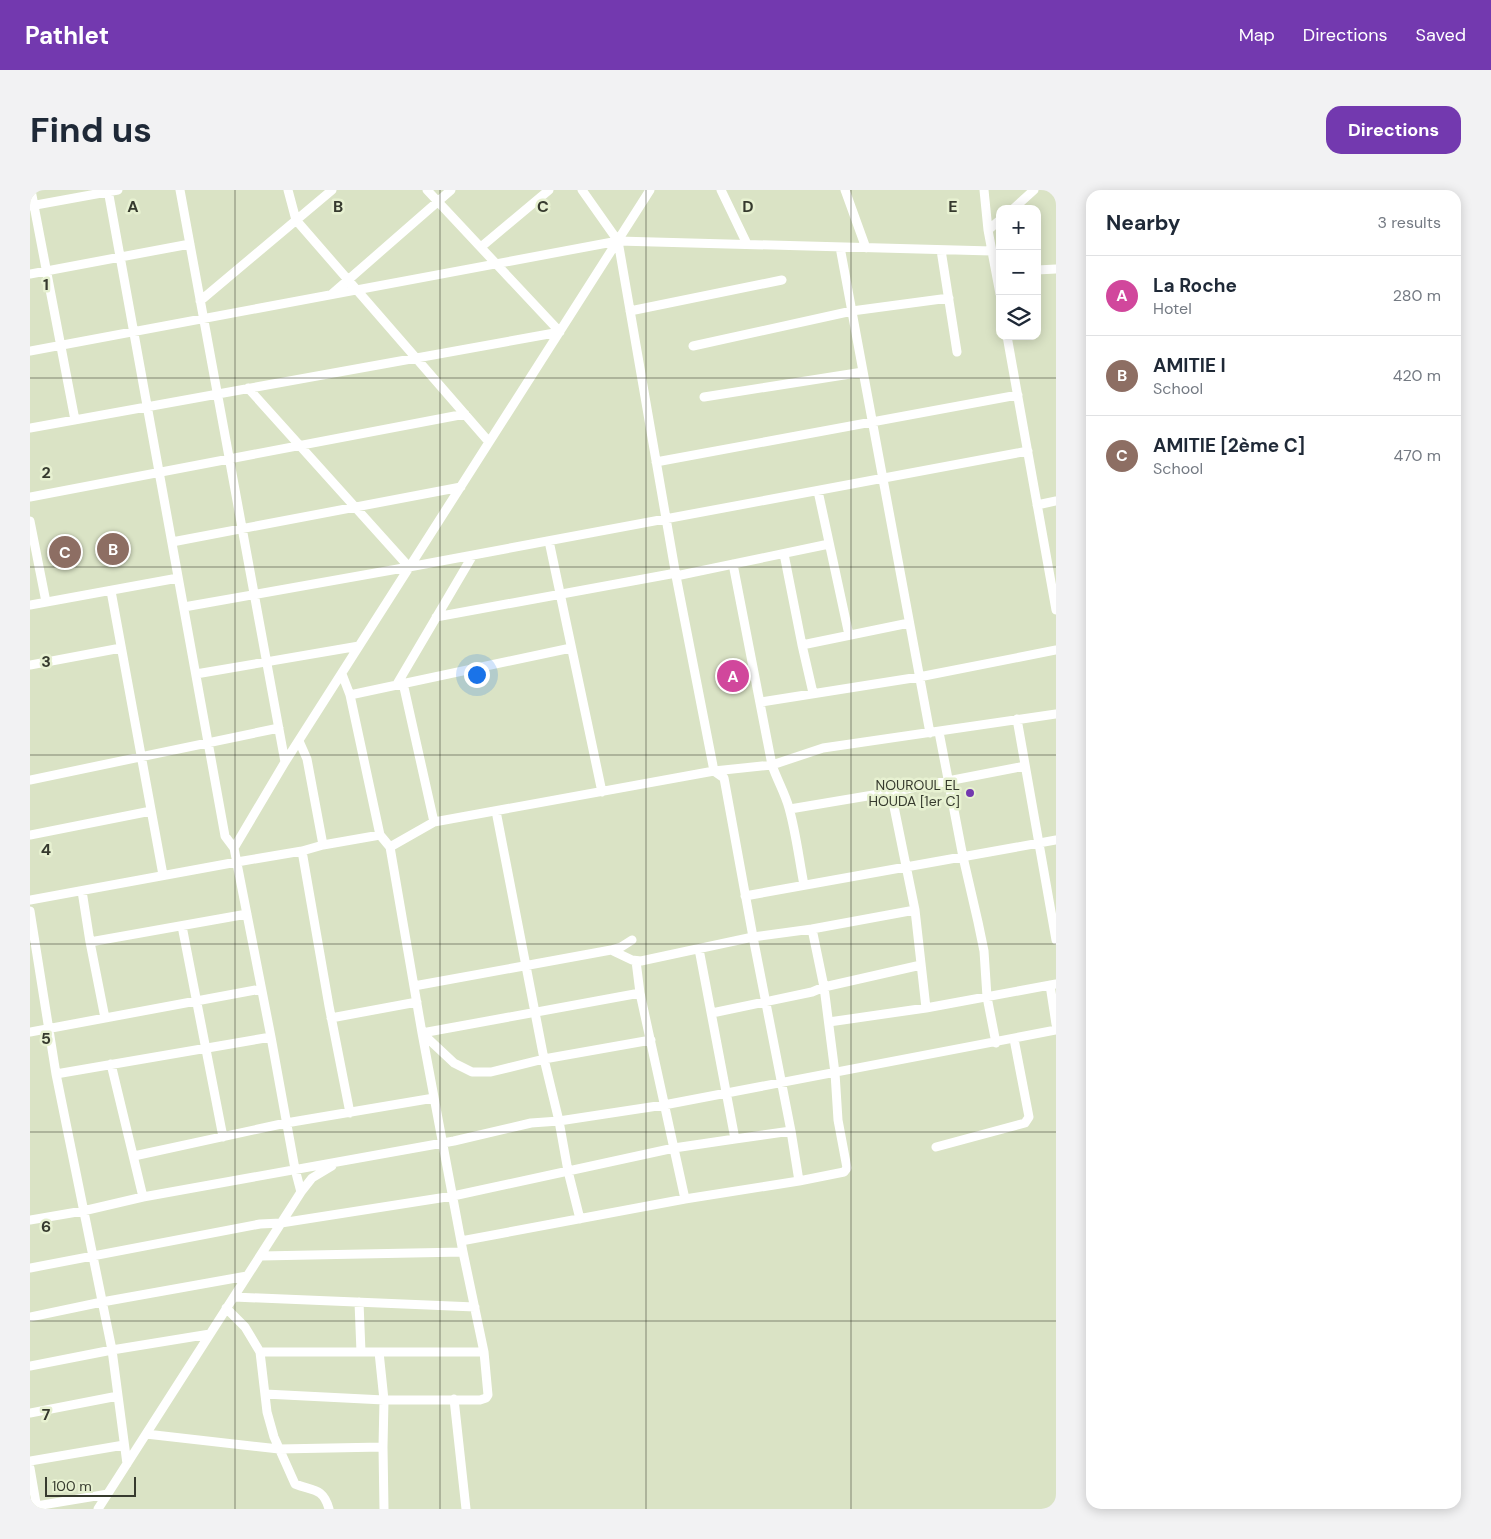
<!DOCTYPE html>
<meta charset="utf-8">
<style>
:root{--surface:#fff;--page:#f2f2f3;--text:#1f2937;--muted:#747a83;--line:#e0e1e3;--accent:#7339af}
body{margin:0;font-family:"DM Sans",sans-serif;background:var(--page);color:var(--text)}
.controls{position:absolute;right:15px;top:15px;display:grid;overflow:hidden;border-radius:10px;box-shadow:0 2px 12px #0003}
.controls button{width:45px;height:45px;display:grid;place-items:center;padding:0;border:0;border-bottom:1px solid var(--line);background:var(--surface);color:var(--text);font:25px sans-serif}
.scale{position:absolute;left:15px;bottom:12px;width:91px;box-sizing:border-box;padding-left:5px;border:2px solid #363a2e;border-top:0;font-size:14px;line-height:18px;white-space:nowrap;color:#363a2e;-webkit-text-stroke:4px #e7f1d1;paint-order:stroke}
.you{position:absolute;left:446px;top:484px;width:18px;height:18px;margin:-12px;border:4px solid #fff;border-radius:50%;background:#1a73e8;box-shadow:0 0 0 8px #1a73e833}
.badge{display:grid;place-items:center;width:32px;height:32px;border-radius:50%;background:var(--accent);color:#fff;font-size:16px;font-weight:700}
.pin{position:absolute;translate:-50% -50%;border:2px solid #fff;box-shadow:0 1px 5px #0006}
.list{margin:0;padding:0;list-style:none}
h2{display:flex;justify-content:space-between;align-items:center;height:65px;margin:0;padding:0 20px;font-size:21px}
h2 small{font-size:16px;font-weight:400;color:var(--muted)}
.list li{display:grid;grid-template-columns:32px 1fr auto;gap:15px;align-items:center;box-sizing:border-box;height:80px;padding:0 20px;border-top:1px solid var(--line)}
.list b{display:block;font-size:19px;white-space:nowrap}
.list p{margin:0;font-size:16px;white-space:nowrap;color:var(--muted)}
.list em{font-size:16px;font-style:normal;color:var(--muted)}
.icon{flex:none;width:28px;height:28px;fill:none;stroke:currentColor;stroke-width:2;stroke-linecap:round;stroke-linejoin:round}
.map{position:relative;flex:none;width:1026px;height:1319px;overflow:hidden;border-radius:15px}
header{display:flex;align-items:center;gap:30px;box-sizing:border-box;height:70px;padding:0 25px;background:var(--accent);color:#fff}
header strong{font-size:24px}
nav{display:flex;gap:28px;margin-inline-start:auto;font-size:18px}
.intro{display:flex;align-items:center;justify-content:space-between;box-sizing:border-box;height:120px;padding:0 30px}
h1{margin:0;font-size:35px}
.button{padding:12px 22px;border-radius:15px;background:var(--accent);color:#fff;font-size:18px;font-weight:700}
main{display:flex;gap:30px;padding:0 30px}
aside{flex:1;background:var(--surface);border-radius:15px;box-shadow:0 2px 12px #0003}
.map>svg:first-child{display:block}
</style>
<header>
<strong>Pathlet</strong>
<nav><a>Map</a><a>Directions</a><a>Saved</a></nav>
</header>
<div class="intro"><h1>Find us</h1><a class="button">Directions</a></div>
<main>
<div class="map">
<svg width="1026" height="1319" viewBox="0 0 1026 1319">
<rect width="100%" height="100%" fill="#dae3c5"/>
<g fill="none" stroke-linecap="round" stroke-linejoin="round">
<path stroke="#fff" stroke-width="9" d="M 1,0 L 45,230
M 78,0 L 195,646 L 204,658
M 150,0 L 255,572
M 258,0 L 266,30 L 459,252
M 552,0 L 588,51 L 646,386 L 684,581 L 694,588 L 723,747 L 761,941 L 705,949
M 691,0 L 717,54
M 815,0 L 836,58
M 954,0 L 958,40 L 970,104
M 0,16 L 88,0
M 983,19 L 1004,0
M 958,40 L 970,30
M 451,57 L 519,0
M 810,57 L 900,543
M 911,60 L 927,162
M 1007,80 L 1026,79
M 0,84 L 160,54
M 302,104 L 421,0
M 170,111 L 302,0
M 600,121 L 752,90
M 977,146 L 1026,420
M 663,156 L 822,121 L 919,108
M 0,161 L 588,51 L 962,61
M 218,198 L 379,377
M 674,207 L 833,182
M 0,238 L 530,142 L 397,0
M 626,272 L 988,205
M 788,301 L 819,445
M 0,307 L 435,224
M 1007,315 L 1026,311
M 0,331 L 16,412
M 519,351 L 572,602
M 142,352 L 431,297
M 754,364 L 772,455 L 783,503
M 703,374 L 742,575 C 747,590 755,603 759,618 C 766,643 769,669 774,695
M 646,386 L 799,354
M 81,401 L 133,685
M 0,415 L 148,388
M 154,417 L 379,377 L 998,261
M 406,427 L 646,383
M 772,455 L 879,433
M 0,475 L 91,458
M 166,484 L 329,456
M 312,484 L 320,505 L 350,645
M 373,493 L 404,632
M 367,494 L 443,365
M 320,505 L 541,458
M 731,512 L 889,487 L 1026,460
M 987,529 L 1026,750
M 909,542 L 933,667 L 948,732 L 954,761 L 957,807 L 966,853
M 269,551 L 277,569 L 293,655
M 0,590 L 249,538
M 861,602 L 885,720 L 896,818
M 760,619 L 861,602 L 995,576
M 466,621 L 514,869 L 529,931 L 538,981 L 550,1029
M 0,645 L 121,621
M 272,661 L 299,816 L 320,923
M 52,701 L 60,752 L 75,828
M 715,706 L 1026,650
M 0,710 L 207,672 L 272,661 L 293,655 L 350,645 L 360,657 L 404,632 L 684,581 L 742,575 L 793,558 L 1026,524
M 0,721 L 26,884 L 82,1160 L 97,1274
M 152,736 L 193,947
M 60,752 L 217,724
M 581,760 L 602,770 L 611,771 L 723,747 L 782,739 L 885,720
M 606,771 L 610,803 L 655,1009
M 1020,795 L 1026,834
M 384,796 L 581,760 L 591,757 L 602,750
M 682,823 L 782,802 L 794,797 L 891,775
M 301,828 L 387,812
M 799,832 L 896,818 L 1026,794
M 0,842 L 231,799
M 392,843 L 424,873 L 442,882 L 461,882 L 514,869 L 621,850
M 392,843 L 610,803
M 81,874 L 113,1007
M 26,884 L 241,847
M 906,957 L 995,933 L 999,927 L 984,849
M 104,966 L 256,933 L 404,908
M 769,991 L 814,982 L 817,978 L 808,930 L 805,883 L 794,797 L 782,739
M 271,1002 L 265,979 L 241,847 L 204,658 L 255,572 L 620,0
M 0,1030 L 53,1021 L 113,1007 L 424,951 L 501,933 L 529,931 L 634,915 L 1026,840
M 431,1051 L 655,1009 L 769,991 L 761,941
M 231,1066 L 433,1062
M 0,1078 L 230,1034 L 251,1033 L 423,1006 L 644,958 L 705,949 L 669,759
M 204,1107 L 445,1117
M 329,1112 L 331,1162
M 196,1118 L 215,1137 L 230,1162 L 237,1222 L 244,1247 L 265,1294 C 282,1301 293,1297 299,1319
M 0,1127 L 72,1112 L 217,1086
M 230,1162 L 454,1162
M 349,1162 L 354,1210 L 353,1257 L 354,1319
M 0,1176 L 82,1160 L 180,1144
M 235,1204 L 354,1210 L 450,1210 L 456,1208 L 458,1205 L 454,1162 L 433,1062 L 392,843 L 360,657
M 424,1209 L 436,1319
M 0,1223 L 88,1206
M 116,1244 L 249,1259 L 353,1257
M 0,1271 L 94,1255
M 0,1278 L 7,1319
M 0,1317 L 78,1304
M 68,1319 L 271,1002 L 282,988 L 302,976"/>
</g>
<path fill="none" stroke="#363a2e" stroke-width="1" stroke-opacity="0.55" d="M 205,0 L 205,1319M 410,0 L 410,1319M 616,0 L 616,1319M 821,0 L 821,1319M 0,188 L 1026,188M 0,377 L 1026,377M 0,565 L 1026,565M 0,754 L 1026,754M 0,942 L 1026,942M 0,1131 L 1026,1131"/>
<circle fill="#7339af" stroke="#e7f1d1" stroke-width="2" cx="940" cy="603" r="5"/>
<g text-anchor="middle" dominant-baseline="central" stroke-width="5" stroke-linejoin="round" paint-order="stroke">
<g font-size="14" fill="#363a2e" stroke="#e7f1d1" text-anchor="end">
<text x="930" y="595">NOUROUL EL<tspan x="930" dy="16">HOUDA [1er C]</tspan></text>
</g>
</g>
<g font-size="16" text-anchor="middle" font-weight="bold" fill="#363a2e" stroke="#e7f1d1" stroke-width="5" stroke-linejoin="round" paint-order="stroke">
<text x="103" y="22">A</text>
<text x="308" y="22">B</text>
<text x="513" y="22">C</text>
<text x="718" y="22">D</text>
<text x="923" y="22">E</text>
<text x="16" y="100">1</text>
<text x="16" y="288">2</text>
<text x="16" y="477">3</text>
<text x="16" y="665">4</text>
<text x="16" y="854">5</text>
<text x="16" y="1042">6</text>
<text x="16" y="1230">7</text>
</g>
</svg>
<div class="controls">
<button>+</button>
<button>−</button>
<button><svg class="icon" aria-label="layers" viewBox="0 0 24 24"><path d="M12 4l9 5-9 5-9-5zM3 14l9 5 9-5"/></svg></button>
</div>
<div class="scale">100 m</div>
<div class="you"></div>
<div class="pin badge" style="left:703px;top:486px;background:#d1479c">A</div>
<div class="pin badge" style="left:83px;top:359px;background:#8d6e63">B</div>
<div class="pin badge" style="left:35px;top:362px;background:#8d6e63">C</div>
</div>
<aside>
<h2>Nearby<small>3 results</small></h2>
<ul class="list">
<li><span class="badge" style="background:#d1479c">A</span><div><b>La Roche</b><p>Hotel</p></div><em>280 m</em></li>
<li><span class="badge" style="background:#8d6e63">B</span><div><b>AMITIE I</b><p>School</p></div><em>420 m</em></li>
<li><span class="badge" style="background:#8d6e63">C</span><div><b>AMITIE [2ème C]</b><p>School</p></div><em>470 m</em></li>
</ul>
</aside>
</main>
